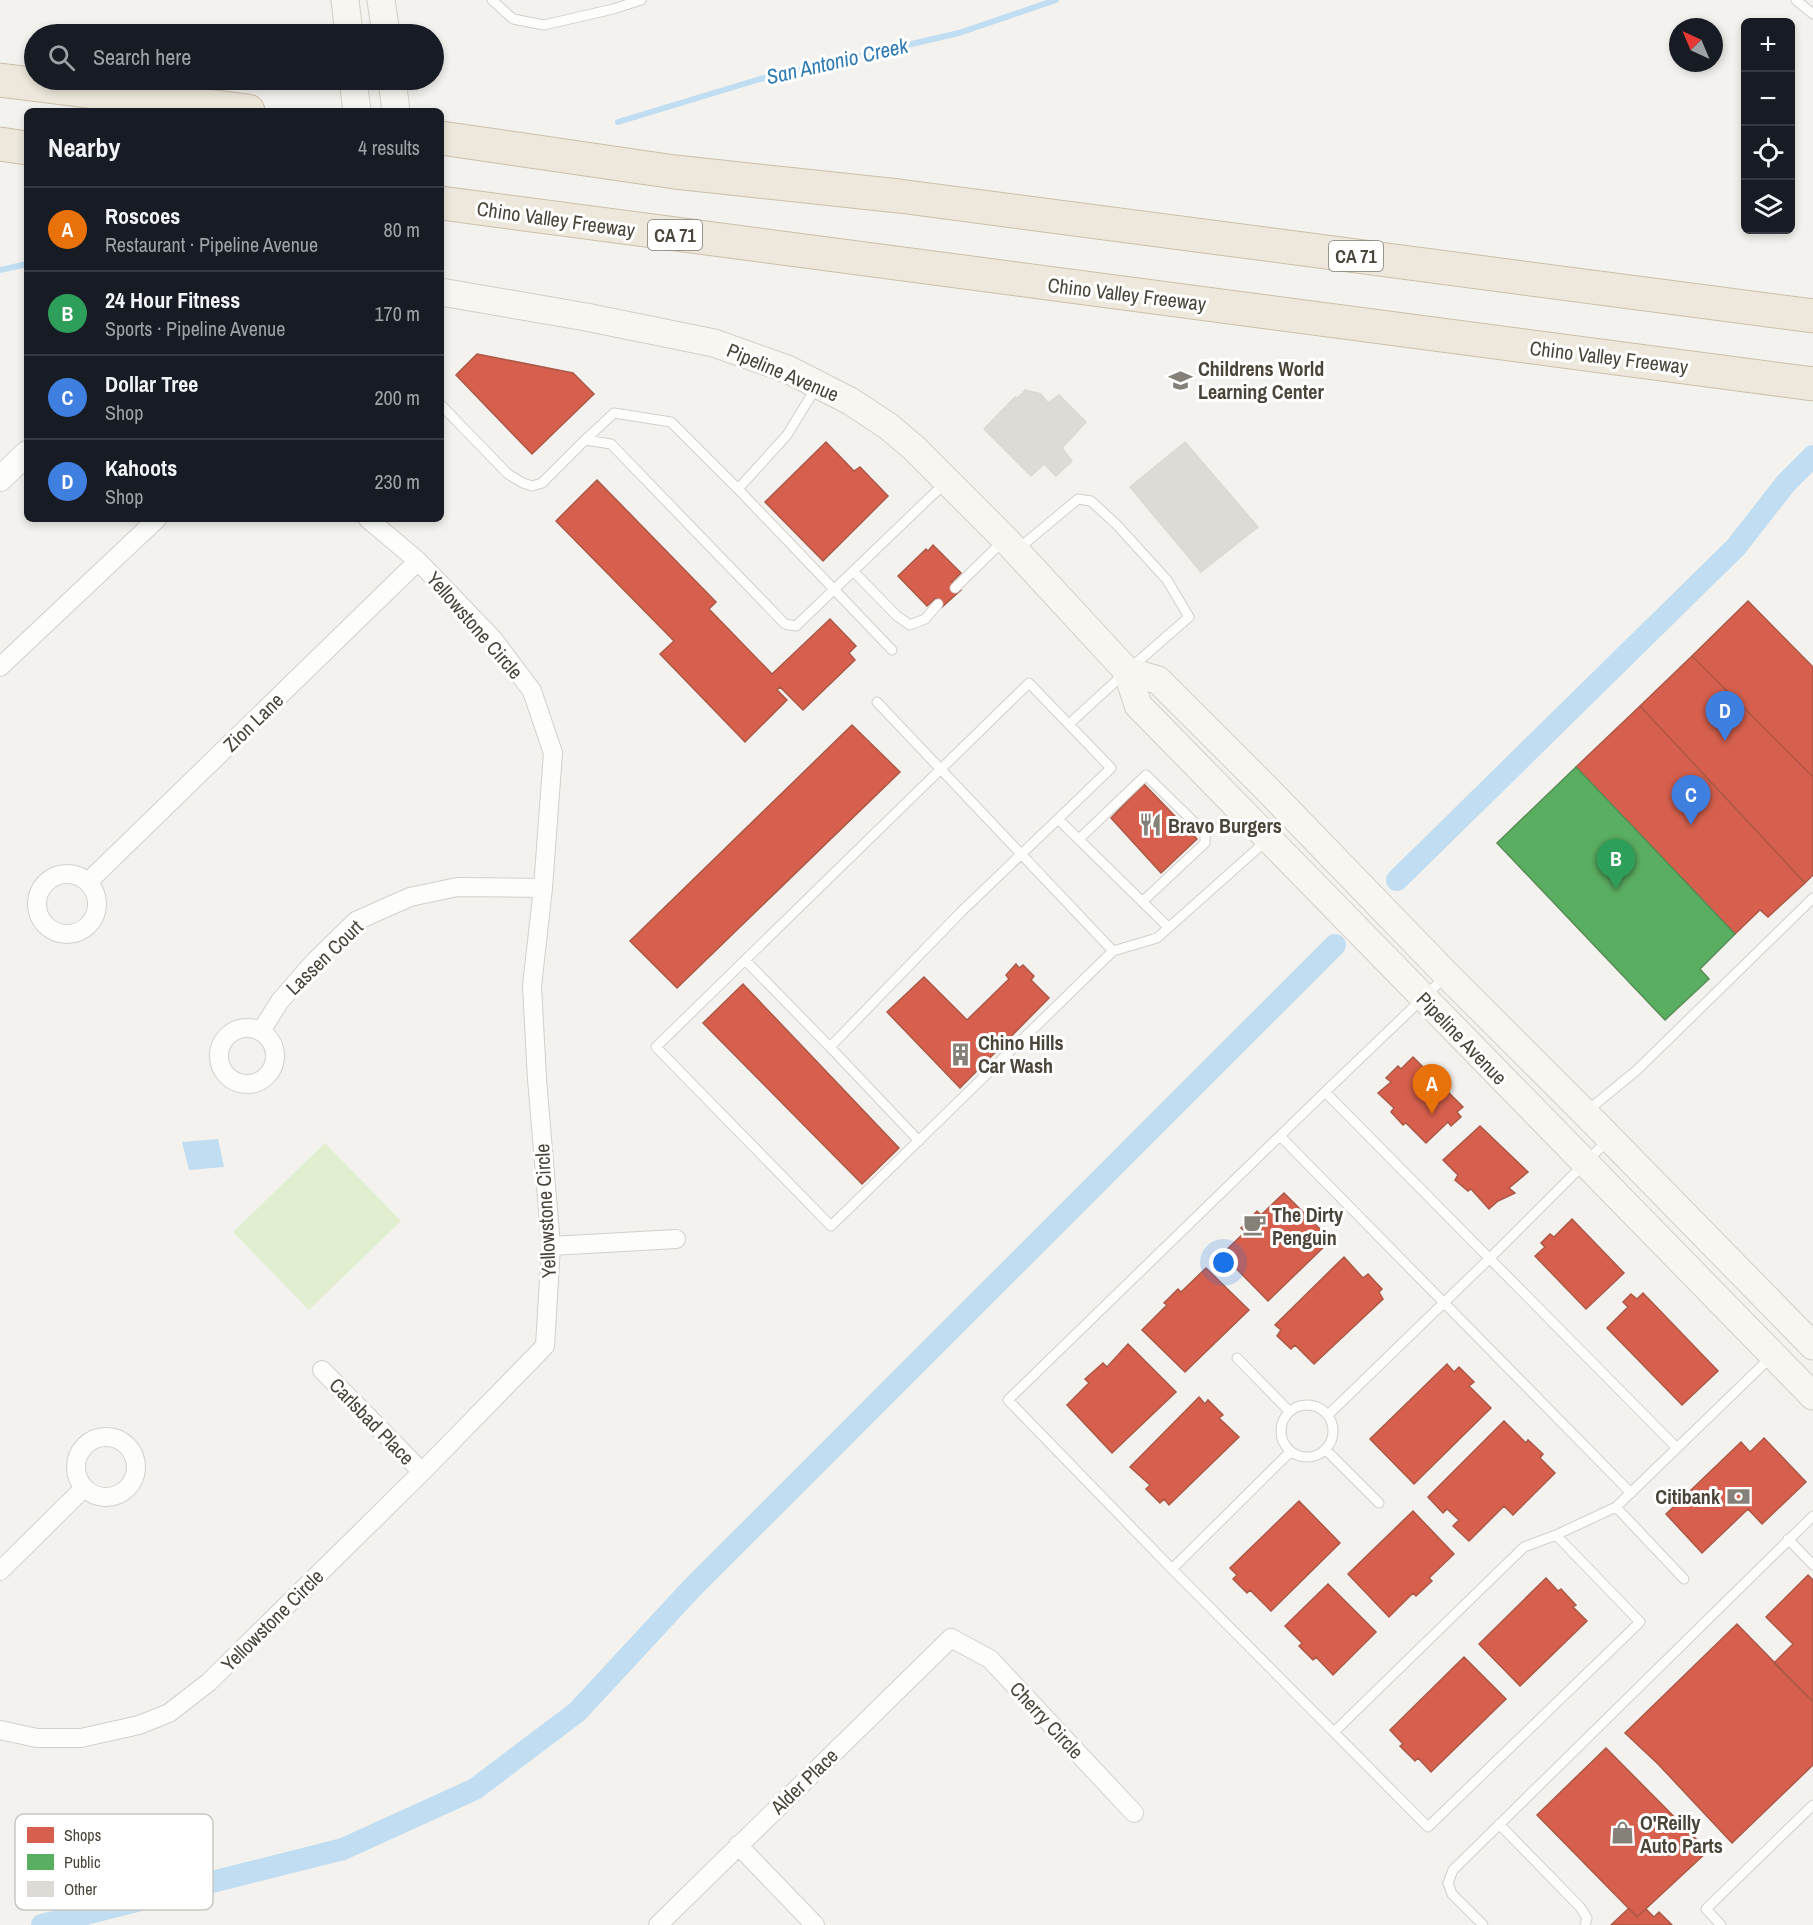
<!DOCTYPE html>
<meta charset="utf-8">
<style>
:root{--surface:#171b24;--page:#242831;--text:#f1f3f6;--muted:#9ea1a6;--line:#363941;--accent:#db2777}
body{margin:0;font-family:"Archivo Narrow",sans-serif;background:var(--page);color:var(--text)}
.controls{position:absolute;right:18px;top:18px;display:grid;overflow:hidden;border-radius:9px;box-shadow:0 3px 9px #0003}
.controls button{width:54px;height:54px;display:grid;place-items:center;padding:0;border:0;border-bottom:2px solid var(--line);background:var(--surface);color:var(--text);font:30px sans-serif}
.compass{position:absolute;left:1669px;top:18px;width:54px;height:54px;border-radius:50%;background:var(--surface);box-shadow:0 3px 9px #0003;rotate:316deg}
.you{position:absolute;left:1224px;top:1263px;width:21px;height:21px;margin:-15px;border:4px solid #fff;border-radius:50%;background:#1a73e8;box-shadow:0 0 0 9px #1a73e833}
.badge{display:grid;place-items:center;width:39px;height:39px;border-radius:50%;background:var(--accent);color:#fff;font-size:20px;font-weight:700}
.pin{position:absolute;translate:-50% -50px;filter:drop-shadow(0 2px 3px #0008)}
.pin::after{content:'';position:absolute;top:32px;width:21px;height:18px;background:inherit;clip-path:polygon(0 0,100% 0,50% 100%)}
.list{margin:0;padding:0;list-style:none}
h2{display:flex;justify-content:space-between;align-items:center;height:78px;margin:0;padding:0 24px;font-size:26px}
h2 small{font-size:20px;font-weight:400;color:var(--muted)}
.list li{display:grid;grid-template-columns:39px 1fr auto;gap:18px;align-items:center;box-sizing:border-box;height:84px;padding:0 24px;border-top:2px solid var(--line)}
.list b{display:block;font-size:22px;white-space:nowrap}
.list p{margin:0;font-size:20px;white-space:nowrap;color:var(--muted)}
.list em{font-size:20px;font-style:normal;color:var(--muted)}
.icon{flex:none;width:33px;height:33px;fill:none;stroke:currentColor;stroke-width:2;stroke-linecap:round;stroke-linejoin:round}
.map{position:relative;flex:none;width:1813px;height:1925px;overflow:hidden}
.search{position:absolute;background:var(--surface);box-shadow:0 3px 9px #0003;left:24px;top:24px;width:420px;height:66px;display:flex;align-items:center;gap:15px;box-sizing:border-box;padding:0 21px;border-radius:33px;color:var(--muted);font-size:22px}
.panel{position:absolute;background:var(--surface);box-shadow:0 3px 9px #0003;left:24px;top:108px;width:420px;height:414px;border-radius:9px}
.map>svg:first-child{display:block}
</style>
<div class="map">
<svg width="1813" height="1925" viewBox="0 0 1813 1925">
<rect width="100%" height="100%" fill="#f4f2ee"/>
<path fill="#e1eecf" d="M 325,1143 L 401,1221 L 309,1310 L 233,1232 Z"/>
<path fill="#c0ddf1" d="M 218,1139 L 224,1167 L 189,1170 L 182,1142 Z"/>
<path fill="#d6604d" stroke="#ac5847" stroke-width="1.5" d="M 477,354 L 573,373 L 594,394 L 532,454 L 456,375 Z
M 826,442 L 854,471 L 860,467 L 888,496 L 823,561 L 765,502 Z
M 597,480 L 716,602 L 709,609 L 772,674 L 830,619 L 856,646 L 849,653 L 855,660 L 803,710 L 780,687 L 777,690 L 787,700 L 745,742 L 660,654 L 674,641 L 556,521 Z
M 933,545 L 961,573 L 952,582 L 961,590 L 942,607 L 936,598 L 927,606 L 898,576 L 926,549 L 928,551 Z
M 1748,601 L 1813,667 L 1813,777 L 1692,656 Z
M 1692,656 L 1813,777 L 1813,875 L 1805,883 L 1640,706 Z
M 1640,706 L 1805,883 L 1768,917 L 1760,910 L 1735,934 L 1576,767 Z
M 852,725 L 900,772 L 677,988 L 630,941 Z
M 1144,784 L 1197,839 L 1161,873 L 1111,818 Z
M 1016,964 L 1019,968 L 1023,965 L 1034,976 L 1031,980 L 1049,998 L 960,1088 L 887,1012 L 924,977 L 967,1020 L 1009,979 L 1006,975 Z
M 743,984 L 899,1148 L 862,1184 L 703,1023 Z
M 1413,1057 L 1463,1107 L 1457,1112 L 1461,1117 L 1451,1126 L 1448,1122 L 1426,1143 L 1406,1123 L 1403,1125 L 1391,1112 L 1394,1108 L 1378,1093 L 1391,1082 L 1386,1078 L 1398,1066 L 1401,1069 Z
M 1480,1126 L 1528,1172 L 1509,1188 L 1515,1193 L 1498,1201 L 1489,1209 L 1471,1189 L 1468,1191 L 1455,1180 L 1458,1175 L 1443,1160 Z
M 1284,1193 L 1331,1240 L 1268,1301 L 1222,1254 L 1245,1232 L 1241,1228 L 1257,1211 L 1261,1215 Z
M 1572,1219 L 1624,1273 L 1586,1309 L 1535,1256 L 1545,1247 L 1541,1243 L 1550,1234 L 1554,1237 Z
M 1344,1257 L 1363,1278 L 1368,1274 L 1382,1289 L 1379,1292 L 1383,1299 L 1314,1364 L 1295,1345 L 1291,1349 L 1277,1336 L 1281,1330 L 1275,1325 Z
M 1206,1268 L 1249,1310 L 1185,1372 L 1142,1330 L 1167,1305 L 1164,1303 L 1178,1289 L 1181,1292 Z
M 1643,1293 L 1718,1371 L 1682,1405 L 1607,1328 L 1628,1307 L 1623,1302 L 1631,1294 L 1637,1299 Z
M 1128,1344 L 1176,1392 L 1112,1453 L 1067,1405 L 1089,1383 L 1085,1379 L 1103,1363 L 1107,1367 Z
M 1447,1364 L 1454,1372 L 1459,1367 L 1474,1382 L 1469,1386 L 1491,1408 L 1414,1484 L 1370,1439 Z
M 1199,1397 L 1205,1404 L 1208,1400 L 1223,1415 L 1219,1418 L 1239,1437 L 1169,1505 L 1164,1499 L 1160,1503 L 1146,1489 L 1150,1485 L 1130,1467 Z
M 1504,1421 L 1526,1443 L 1528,1440 L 1543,1454 L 1540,1458 L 1555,1473 L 1513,1515 L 1504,1506 L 1469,1541 L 1453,1526 L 1459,1520 L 1447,1509 L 1443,1513 L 1428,1497 Z
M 1764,1438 L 1806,1482 L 1762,1524 L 1748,1509 L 1702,1553 L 1666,1514 L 1741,1442 L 1750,1452 Z
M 1299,1501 L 1340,1543 L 1271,1611 L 1250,1590 L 1247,1593 L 1233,1579 L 1237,1575 L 1230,1568 Z
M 1413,1511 L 1454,1554 L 1429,1578 L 1432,1581 L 1416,1596 L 1413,1593 L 1389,1617 L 1348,1574 Z
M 1808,1575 L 1813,1580 L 1813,1702 L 1774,1663 L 1793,1644 L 1766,1617 Z
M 1546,1578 L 1558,1591 L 1561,1589 L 1576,1605 L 1573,1607 L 1587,1621 L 1520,1686 L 1479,1644 Z
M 1328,1584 L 1376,1632 L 1333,1675 L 1316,1657 L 1313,1660 L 1299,1646 L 1302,1643 L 1285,1626 Z
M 1737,1624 L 1813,1702 L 1813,1765 L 1732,1843 L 1658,1764 L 1625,1733 Z
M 1464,1657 L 1506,1699 L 1431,1772 L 1418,1758 L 1415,1761 L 1400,1746 L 1403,1744 L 1390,1730 Z
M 1606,1748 L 1708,1851 L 1637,1917 L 1537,1815 Z
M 1629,1908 L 1637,1917 L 1646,1909 L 1654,1917 L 1659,1912 L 1672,1925 L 1611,1925 Z"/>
<path fill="#5aae61" stroke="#568e55" stroke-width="1.5" d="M 1576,767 L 1735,934 L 1700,969 L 1709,979 L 1665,1020 L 1497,843 Z"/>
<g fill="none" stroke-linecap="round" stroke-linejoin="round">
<path stroke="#c0ddf1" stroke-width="6" d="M 618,122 L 760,79 L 959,33 L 1056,0
M 0,270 L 27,264"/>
<path stroke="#c0ddf1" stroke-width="22" d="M 1397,880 L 1736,547 L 1786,483 L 1813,456
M 42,1925 L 343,1849 L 475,1789 L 577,1712 L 692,1588 L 1335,945"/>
</g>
<path fill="#dedbd6" stroke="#dcd9d4" stroke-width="1.5" d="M 1025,390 L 1041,394 L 1048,403 L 1059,395 L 1086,422 L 1062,448 L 1072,461 L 1056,476 L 1044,464 L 1031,476 L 984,429 L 1015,397 L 1018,398 Z
M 1185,442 L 1258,527 L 1201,572 L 1130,487 Z"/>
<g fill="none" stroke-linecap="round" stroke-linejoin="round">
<defs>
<path id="service" d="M 492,0 L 513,19 L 544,25 L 613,9 L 641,0
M 1796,0 L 1813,14
M 817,386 L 787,435 L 738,489 L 892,650
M 441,405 L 508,474 L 523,483 L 532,486 L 542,483 L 585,440 L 611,444 L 785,624 L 796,626 L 946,482
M 585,440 L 614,413 L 671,422 L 738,489
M 1018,549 L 1078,499 L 1091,501 L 1117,525 L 1167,580 L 1189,617 L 1127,671 L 1069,724
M 853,571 L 897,616 L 910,625 L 925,619 L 938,604
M 955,588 L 1003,541
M 877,702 L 1113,951
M 1079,839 L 1146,775 L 1205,833 L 1205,843 L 1142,902
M 1168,927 L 1058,819 L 1111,768 L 1029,683 L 656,1047 L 831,1226 L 1113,951 L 1157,938 L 1266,841
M 745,960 L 830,1047 L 961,912 L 1058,819
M 1445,977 L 1325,1092 L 1677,1448
M 830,1047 L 919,1141
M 1587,1111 L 1637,1070 L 1813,898
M 1280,1136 L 1631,1493
M 1237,1358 L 1289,1411
M1281 1431a26 26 0 1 1 52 0a26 26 0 1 1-52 0Z
M 1328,1415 L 1490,1258 L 1608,1140
M 1325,1449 L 1379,1503
M 1290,1452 L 1172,1569 L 1428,1827 L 1640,1622 L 1556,1535 L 1616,1507 L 1771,1357
M 1616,1507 L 1684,1579
M 1788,1539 L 1813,1565
M 1172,1569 L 1008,1400 L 1325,1092
M 1334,1732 L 1524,1547 L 1556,1535
M 1499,1824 L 1580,1907 L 1587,1918 L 1585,1925
M 1483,1925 L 1452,1894 L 1448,1883 L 1453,1870 L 1813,1516
M 1721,1925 L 1706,1909 L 1813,1805"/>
<path id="minor" d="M 0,667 L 157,519
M37 904a30 30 0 1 1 60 0a30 30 0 1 1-60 0Z
M 88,882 L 418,561
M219 1056a28 28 0 1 1 56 0a28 28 0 1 1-56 0Z
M 261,1031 L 280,1001 L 314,962 L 356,921 L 410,897 L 457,887 L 543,888
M 551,1246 L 676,1239
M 322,1370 L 422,1472
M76 1467a30 30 0 1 1 60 0a30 30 0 1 1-60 0Z
M 0,1571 L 84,1488
M 0,1730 L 37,1738 L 81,1738 L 139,1725 L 169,1713 L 209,1682 L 422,1472 L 545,1346 L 551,1246 L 537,1079 L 532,986 L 543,888 L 553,753 L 532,691 L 493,639 L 418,561 L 368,519
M 738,1845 L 815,1925
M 658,1925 L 951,1638 L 990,1659 L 1134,1813"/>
<path id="tertiary" d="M 0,479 L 27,453"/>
<path id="secondary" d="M 345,0 L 349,34
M 381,0 L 386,34
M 353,80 L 357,111
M 392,80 L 396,111
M 441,292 L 586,317 L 714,343 L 787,369 L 850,401 L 888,426 L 914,448 L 1005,539 L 1127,671 L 1138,705 L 1813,1396
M 1127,671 L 1158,680 L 1268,790 L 1447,975 L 1585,1113 L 1813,1346"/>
<path id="motorway" d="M 0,80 L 248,111
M 441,138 L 675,172 L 899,196 L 1813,316
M 0,144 L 27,148
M 441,203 L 1813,384"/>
</defs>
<use href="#service" stroke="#d2d0cb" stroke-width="11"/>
<use href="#minor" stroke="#d2d0cb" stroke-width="20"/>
<use href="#tertiary" stroke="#d2d0cb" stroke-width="26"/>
<use href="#secondary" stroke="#d3cfc5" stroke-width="29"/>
<use href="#motorway" stroke="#ccbfa9" stroke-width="35"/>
<use href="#service" stroke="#fdfdfc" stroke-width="9"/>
<use href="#minor" stroke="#fdfdfc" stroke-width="18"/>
<use href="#tertiary" stroke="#fdfdfc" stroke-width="24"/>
<use href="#secondary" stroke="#f7f6f1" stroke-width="27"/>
<use href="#motorway" stroke="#ede8db" stroke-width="33"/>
</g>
<defs>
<symbol id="school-bare" viewBox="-9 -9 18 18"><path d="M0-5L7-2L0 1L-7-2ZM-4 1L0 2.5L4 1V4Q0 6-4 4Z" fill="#868178" stroke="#fff" stroke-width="2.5" paint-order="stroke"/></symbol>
<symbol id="restaurant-bare" viewBox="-9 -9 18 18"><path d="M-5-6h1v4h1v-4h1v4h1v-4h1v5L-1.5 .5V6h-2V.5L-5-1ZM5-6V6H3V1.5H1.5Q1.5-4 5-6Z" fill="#868178" stroke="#fff" stroke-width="2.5" paint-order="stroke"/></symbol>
<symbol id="building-bare" viewBox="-9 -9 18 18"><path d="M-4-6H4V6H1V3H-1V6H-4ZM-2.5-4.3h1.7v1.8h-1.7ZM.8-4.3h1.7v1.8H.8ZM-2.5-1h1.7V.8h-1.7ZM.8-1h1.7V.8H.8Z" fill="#868178" stroke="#fff" stroke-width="2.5" paint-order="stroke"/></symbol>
<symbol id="cafe-bare" viewBox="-9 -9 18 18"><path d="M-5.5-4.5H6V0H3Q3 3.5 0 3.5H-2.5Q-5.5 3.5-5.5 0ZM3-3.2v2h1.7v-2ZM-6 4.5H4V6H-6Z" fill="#868178" stroke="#fff" stroke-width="2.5" paint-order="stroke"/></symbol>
<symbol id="bank-bare" viewBox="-9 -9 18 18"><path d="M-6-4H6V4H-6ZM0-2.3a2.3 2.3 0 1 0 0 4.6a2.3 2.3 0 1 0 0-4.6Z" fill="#868178" stroke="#fff" stroke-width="2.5" paint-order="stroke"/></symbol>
<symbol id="shop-bare" viewBox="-9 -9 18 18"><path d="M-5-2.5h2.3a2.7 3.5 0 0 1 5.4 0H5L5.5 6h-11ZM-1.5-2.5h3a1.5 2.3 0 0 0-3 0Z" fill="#868178" stroke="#fff" stroke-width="2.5" paint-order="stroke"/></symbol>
</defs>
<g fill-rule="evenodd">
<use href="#school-bare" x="1164" y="364" width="33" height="33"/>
<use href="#restaurant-bare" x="1134" y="808" width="33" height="33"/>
<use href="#building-bare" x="944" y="1038" width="33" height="33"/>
<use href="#cafe-bare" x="1238" y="1208" width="33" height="33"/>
<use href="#bank-bare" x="1722" y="1480" width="33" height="33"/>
<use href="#shop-bare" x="1606" y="1816" width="33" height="33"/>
</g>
<g text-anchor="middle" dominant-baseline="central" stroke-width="6" stroke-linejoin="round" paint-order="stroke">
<g fill="#fff" stroke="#817c74" stroke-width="1.5">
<rect x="648" y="220" width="54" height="30" rx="4.5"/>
<rect x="1329" y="241" width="54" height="30" rx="4.5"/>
</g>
<g font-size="18" font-weight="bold" fill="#4b4439">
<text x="675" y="235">CA 71</text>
<text x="1356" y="256">CA 71</text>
</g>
<g font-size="20" fill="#4b4439" stroke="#fff">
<text transform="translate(556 219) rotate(8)">Chino Valley Freeway</text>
<text transform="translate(1127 294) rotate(7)">Chino Valley Freeway</text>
<text transform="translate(1609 357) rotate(7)">Chino Valley Freeway</text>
<text transform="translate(783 372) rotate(23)">Pipeline Avenue</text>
<text transform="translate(475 625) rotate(49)">Yellowstone Circle</text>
<text transform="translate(253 722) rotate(-44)">Zion Lane</text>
<text transform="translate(324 957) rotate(-44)">Lassen Court</text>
<text transform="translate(1462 1038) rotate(46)">Pipeline Avenue</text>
<text transform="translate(545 1211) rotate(-93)">Yellowstone Circle</text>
<text transform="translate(372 1421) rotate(46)">Carlsbad Place</text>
<text transform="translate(272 1620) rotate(-45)">Yellowstone Circle</text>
<text transform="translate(1047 1720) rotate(47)">Cherry Circle</text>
<text transform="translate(804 1781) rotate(-44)">Alder Place</text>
</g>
<g font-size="20" font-weight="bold" fill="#4b4439" stroke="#fff" text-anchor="start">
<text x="1198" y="368">Childrens World<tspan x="1198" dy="23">Learning Center</tspan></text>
<text x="1168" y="825">Bravo Burgers</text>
<text x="978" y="1042">Chino Hills<tspan x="978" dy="23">Car Wash</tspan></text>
<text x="1272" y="1214">The Dirty<tspan x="1272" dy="23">Penguin</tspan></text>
<text x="1720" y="1496" text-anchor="end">Citibank</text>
<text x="1640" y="1822">O'Reilly<tspan x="1640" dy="23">Auto Parts</tspan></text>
</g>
<g font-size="21" font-style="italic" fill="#2e7ab2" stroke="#fff">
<text transform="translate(837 61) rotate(-13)">San Antonio Creek</text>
</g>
</g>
<rect x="15" y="1814" width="198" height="96" rx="9" fill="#fff" stroke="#c9c7c4" stroke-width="1.5"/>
<rect x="27" y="1827" width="27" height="16" fill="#d6604d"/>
<rect x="27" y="1854" width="27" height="16" fill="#5aae61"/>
<rect x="27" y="1881" width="27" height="16" fill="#dedbd6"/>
<g font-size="16" fill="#4b4439">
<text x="64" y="1841">Shops</text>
<text x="64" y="1868">Public</text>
<text x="64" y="1895">Other</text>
</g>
</svg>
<div class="controls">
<button>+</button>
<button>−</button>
<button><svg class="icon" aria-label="locate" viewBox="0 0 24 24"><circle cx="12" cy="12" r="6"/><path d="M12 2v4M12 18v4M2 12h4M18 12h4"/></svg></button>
<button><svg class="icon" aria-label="layers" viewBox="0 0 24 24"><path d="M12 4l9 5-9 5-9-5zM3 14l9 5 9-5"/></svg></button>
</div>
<svg class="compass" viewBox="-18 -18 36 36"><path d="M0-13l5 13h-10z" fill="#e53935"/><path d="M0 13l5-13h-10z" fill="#9ea1a6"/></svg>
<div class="you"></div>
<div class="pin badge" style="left:1432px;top:1114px;background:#e8710a">A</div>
<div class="pin badge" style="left:1616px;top:889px;background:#2e9e5b">B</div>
<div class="pin badge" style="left:1691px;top:825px;background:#3f7fe0">C</div>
<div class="pin badge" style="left:1725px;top:741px;background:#3f7fe0">D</div>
<div class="search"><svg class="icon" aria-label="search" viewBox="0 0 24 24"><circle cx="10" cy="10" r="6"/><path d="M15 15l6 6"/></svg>Search here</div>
<section class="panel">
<h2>Nearby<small>4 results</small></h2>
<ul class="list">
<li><span class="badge" style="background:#e8710a">A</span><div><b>Roscoes</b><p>Restaurant · Pipeline Avenue</p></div><em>80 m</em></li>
<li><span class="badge" style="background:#2e9e5b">B</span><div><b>24 Hour Fitness</b><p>Sports · Pipeline Avenue</p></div><em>170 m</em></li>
<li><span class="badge" style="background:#3f7fe0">C</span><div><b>Dollar Tree</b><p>Shop</p></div><em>200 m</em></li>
<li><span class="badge" style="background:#3f7fe0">D</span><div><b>Kahoots</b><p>Shop</p></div><em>230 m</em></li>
</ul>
</section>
</div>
